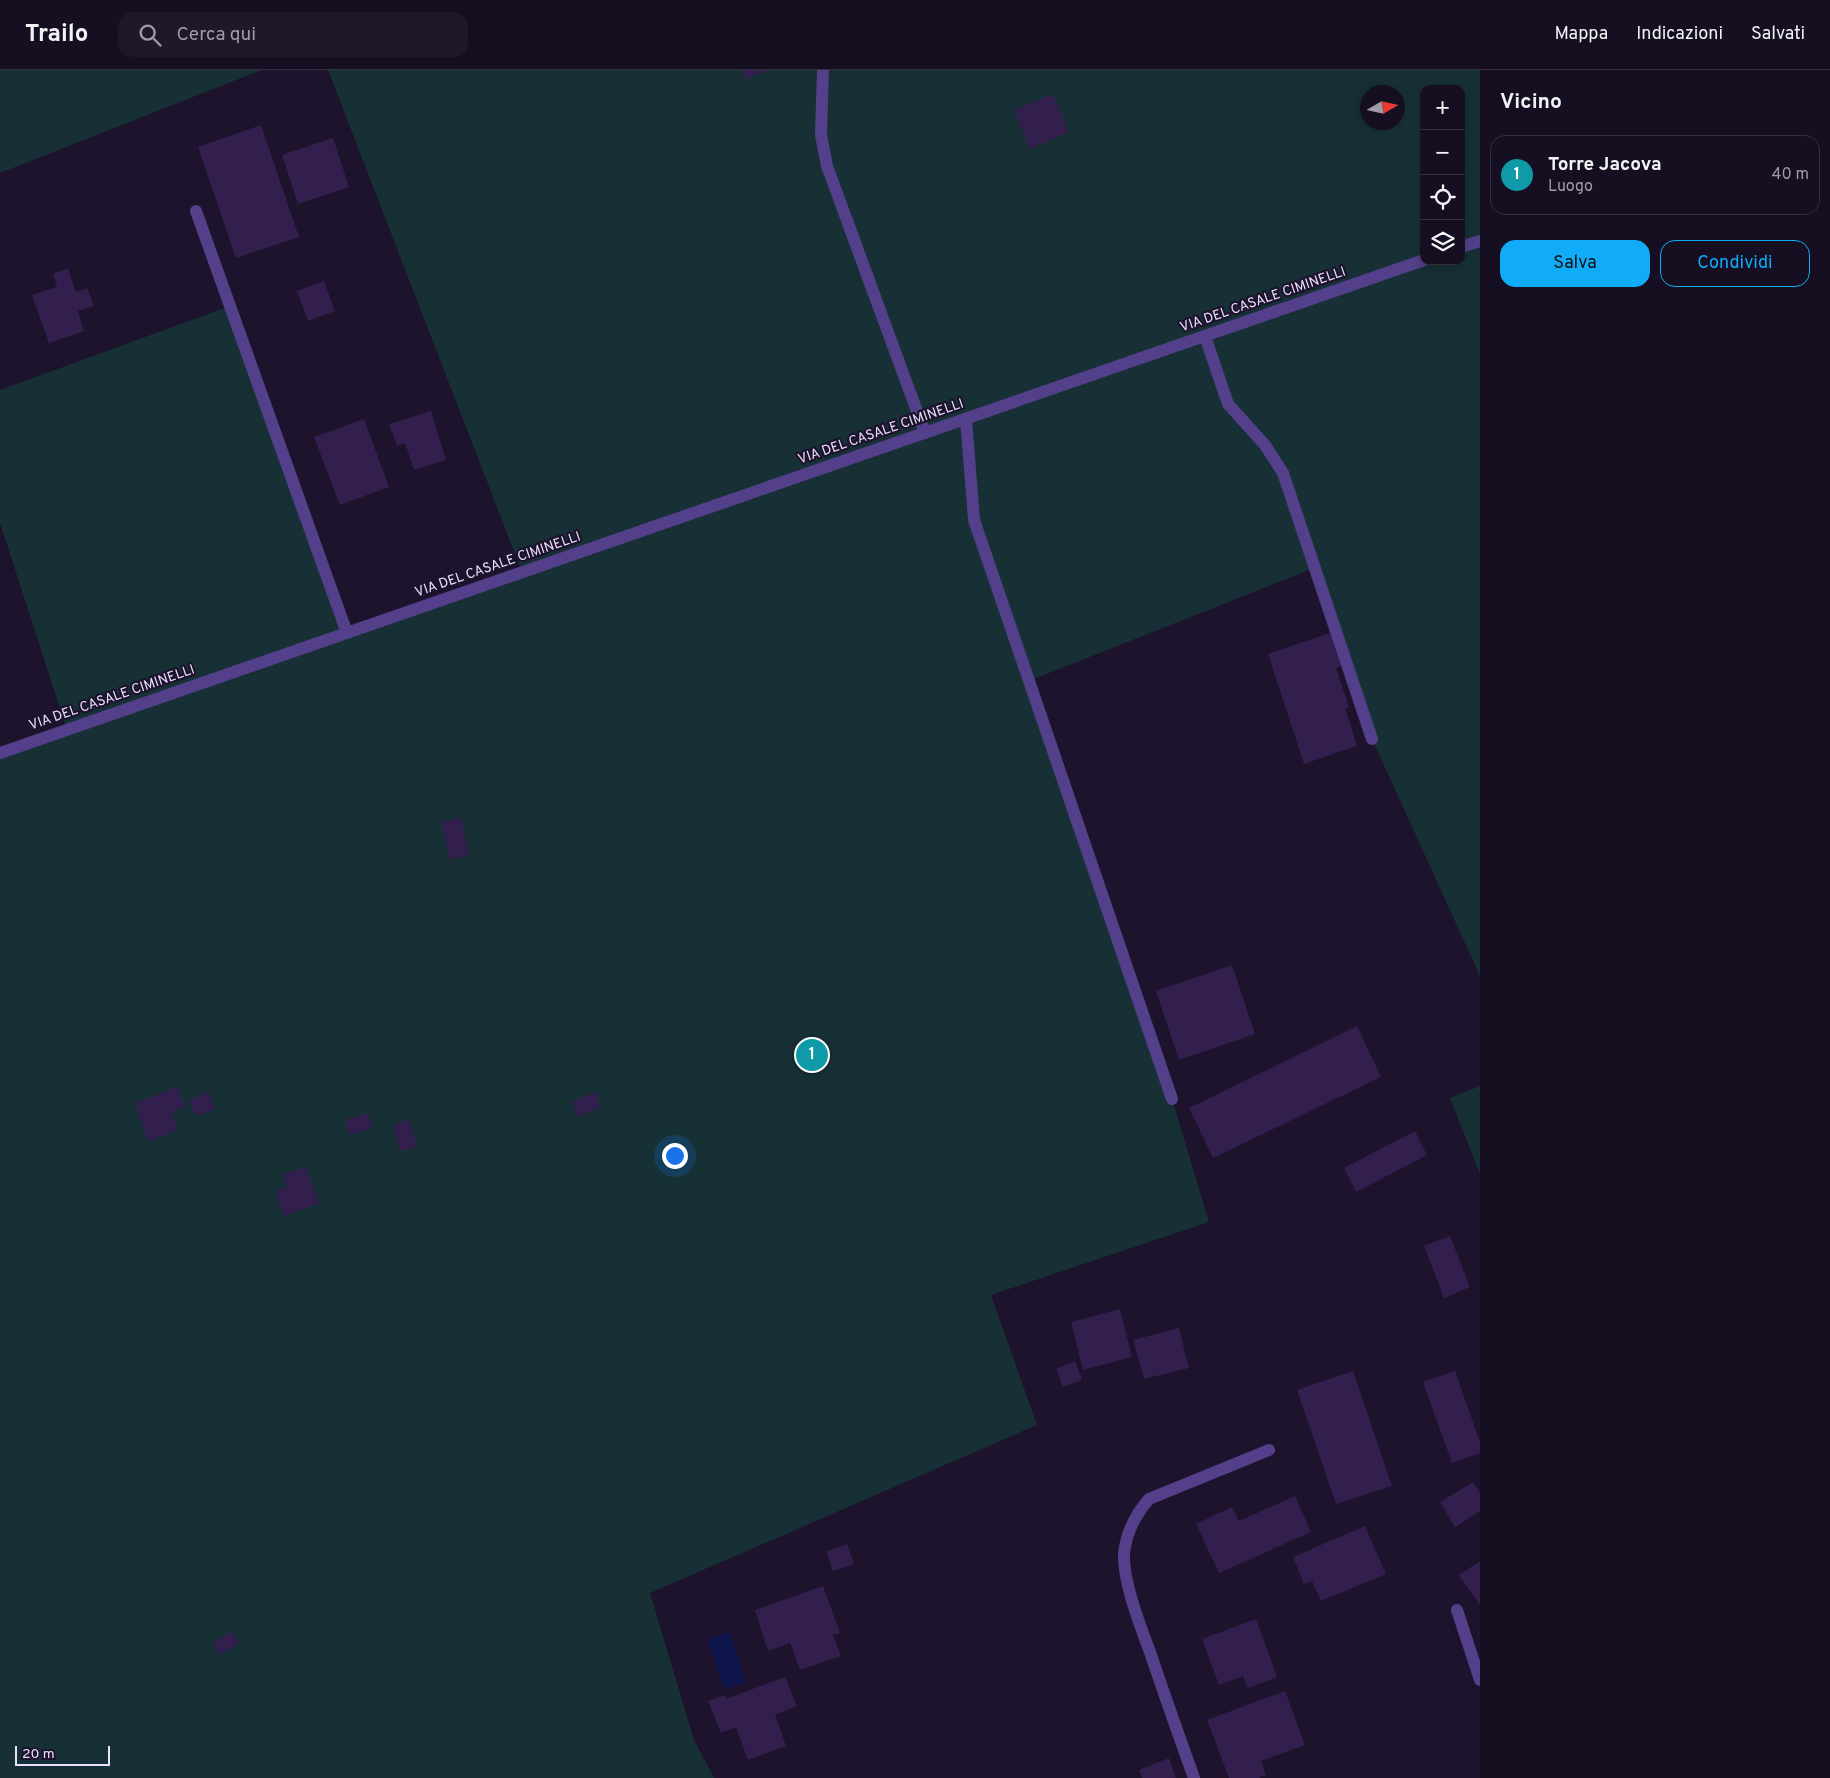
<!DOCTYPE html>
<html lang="it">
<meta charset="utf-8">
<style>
:root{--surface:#160e21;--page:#1f172a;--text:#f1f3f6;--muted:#9e9ca5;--line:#352e3f;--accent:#11acf8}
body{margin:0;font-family:Overpass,sans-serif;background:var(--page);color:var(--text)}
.controls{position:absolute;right:15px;top:15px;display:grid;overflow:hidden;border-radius:10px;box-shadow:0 2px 8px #0003}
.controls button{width:45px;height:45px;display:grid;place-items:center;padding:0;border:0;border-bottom:1px solid var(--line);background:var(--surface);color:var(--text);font:25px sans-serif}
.compass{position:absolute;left:1360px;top:15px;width:45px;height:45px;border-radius:50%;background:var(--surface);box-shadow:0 2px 8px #0003;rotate:81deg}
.scale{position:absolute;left:15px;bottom:12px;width:95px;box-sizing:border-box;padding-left:5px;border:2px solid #eadffe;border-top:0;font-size:14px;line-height:18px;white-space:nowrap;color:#eadffe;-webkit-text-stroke:4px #1d132c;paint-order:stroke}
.you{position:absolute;left:674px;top:1085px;width:18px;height:18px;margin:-12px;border:4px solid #fff;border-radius:50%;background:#1a73e8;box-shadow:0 0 0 8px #1a73e833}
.badge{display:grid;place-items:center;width:32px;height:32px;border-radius:50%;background:var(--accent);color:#fff;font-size:16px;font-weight:700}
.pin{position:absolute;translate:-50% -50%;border:2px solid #fff;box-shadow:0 1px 5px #0006}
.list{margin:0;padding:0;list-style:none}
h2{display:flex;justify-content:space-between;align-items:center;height:65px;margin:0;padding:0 20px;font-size:21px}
h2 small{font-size:16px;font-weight:400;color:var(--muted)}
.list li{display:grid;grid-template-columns:32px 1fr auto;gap:15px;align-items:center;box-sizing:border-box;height:80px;margin:0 10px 10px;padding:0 10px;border:1px solid var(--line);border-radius:15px}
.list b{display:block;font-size:19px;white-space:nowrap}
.list p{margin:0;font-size:16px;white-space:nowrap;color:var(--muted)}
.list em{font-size:16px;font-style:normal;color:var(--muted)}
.actions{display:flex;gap:10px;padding:15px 20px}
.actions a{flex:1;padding:11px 0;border:1px solid var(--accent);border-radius:15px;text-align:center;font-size:18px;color:var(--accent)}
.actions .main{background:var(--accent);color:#111}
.icon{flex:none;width:28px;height:28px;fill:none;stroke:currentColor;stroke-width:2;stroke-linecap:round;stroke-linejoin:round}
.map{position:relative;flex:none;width:1480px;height:1708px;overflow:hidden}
header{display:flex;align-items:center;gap:30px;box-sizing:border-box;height:70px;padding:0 25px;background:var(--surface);border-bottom:1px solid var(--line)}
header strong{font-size:24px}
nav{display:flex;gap:28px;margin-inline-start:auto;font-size:18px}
.search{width:350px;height:45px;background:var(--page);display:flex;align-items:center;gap:12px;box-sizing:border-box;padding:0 18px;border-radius:15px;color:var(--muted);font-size:19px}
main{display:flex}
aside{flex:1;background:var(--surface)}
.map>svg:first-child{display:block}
</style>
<header>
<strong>Trailo</strong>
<div class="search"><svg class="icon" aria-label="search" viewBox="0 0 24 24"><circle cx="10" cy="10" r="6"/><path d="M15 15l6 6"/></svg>Cerca qui</div>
<nav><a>Mappa</a><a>Indicazioni</a><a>Salvati</a></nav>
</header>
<main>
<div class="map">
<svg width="1480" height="1708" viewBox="0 0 1480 1708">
<rect width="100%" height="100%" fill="#1d132c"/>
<path fill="#163036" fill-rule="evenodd" d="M 0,0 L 262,0 L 0,103 Z
M 328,0 L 1480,0 L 1480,906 L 1372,669 L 1314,498 L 1029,611 L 1172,1029 L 1209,1152 L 991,1225 L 1037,1355 L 650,1523 L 694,1670 L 714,1708 L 0,1708 L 0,683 L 67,660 L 0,453 L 0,320 L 230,236 L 347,563 L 522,502 ZM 1424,19 L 1461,19 L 1461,191 L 1424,191 ZM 1368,22 L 1398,22 L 1398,52 L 1368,52 Z
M 1480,1016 L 1480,1104 L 1450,1028 Z"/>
<path fill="#0d154b" d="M 730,1562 L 746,1612 L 724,1619 L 707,1569 Z"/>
<path fill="#331f4d" d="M 742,0 L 770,0 L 745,9 Z
M 1053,24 L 1069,62 L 1030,79 L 1014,40 Z
M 261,55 L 299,167 L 236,188 L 198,77 Z
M 333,68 L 349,117 L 298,134 L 282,85 Z
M 68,198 L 76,222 L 87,218 L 94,236 L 78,241 L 84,261 L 49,273 L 32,225 L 57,217 L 53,204 Z
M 324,211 L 335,241 L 308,251 L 297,221 Z
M 431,341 L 446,390 L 414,400 L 405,373 L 397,376 L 389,354 Z
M 364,349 L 389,417 L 340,435 L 314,367 Z
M 1330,563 L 1341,596 L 1336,598 L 1349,637 L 1345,638 L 1357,676 L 1304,694 L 1268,584 Z
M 461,748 L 469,785 L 450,790 L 441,752 Z
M 1232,895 L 1255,964 L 1179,990 L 1156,921 Z
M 1357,956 L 1381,1007 L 1213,1088 L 1189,1038 Z
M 820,966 L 831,994 L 804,1004 L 793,976 Z
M 178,1017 L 185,1037 L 171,1042 L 178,1060 L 148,1071 L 135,1033 Z
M 209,1022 L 215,1039 L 196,1046 L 189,1030 Z
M 595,1022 L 601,1037 L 578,1047 L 572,1032 Z
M 368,1043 L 373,1058 L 350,1065 L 345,1050 Z
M 409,1050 L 417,1077 L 400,1081 L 393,1054 Z
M 1415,1061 L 1427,1085 L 1356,1122 L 1344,1098 Z
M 306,1097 L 319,1133 L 284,1146 L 275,1121 L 287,1117 L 282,1105 Z
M 1450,1166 L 1470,1217 L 1444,1228 L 1424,1176 Z
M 1120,1239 L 1132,1287 L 1083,1300 L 1071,1252 Z
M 1179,1258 L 1189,1298 L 1144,1309 L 1133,1270 Z
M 1075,1291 L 1082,1310 L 1063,1317 L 1056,1299 Z
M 1353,1301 L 1392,1416 L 1336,1434 L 1297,1320 Z
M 1455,1301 L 1480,1372 L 1480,1383 L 1452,1393 L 1423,1312 Z
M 1473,1412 L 1480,1423 L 1480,1441 L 1455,1457 L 1440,1432 Z
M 1295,1426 L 1311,1462 L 1219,1503 L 1196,1454 L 1232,1437 L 1239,1451 Z
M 1365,1456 L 1386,1504 L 1321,1531 L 1312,1511 L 1304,1514 L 1293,1487 Z
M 847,1474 L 854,1494 L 833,1501 L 826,1481 Z
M 1480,1491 L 1480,1535 L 1459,1505 Z
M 823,1516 L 840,1563 L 833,1565 L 841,1586 L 800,1600 L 790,1573 L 768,1581 L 755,1540 Z
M 1256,1549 L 1277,1607 L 1248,1618 L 1243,1606 L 1219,1615 L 1202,1569 Z
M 232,1561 L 239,1573 L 219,1585 L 212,1574 Z
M 785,1607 L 797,1636 L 775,1645 L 786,1676 L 748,1690 L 736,1657 L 721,1663 L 708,1631 L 725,1625 L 726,1629 Z
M 1285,1621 L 1305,1675 L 1261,1691 L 1266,1705 L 1259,1708 L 1229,1708 L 1207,1650 Z
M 1169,1688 L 1176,1708 L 1142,1708 L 1139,1700 Z"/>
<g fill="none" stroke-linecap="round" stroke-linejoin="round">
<path stroke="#533f8a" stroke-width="12" d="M 823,0 L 821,65 L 827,96 L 925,363
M 196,141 L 347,563
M 1205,266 L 1228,334 L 1265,375 L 1283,403 L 1372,669
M 966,349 L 974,450 L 1172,1029
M 1457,1540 L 1480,1610
M 1194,1708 C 1179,1666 1164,1624 1150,1582 C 1140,1555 1123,1512 1124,1484 C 1126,1463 1136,1444 1149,1429 L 1269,1380"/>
<path stroke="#533f8a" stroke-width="12" d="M 1461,177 L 1480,171
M 0,683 L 1424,190"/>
</g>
<g text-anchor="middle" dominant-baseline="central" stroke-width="4.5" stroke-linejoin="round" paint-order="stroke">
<g font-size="14" fill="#eadffe" stroke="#1d132c">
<text transform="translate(1263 230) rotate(-19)">VIA DEL CASALE CIMINELLI</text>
<text transform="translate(881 362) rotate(-19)">VIA DEL CASALE CIMINELLI</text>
<text transform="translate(498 495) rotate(-19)">VIA DEL CASALE CIMINELLI</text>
<text transform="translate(112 628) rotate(-19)">VIA DEL CASALE CIMINELLI</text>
</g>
</g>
</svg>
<div class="controls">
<button>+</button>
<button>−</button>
<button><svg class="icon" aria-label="locate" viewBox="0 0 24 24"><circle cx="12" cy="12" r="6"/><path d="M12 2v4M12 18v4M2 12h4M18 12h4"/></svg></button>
<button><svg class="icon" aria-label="layers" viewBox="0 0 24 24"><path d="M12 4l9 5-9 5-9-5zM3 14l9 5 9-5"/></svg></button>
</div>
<svg class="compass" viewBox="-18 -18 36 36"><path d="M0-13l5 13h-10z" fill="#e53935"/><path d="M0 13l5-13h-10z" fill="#9e9ca5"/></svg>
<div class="scale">20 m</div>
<div class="you"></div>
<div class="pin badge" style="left:812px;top:985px;background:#0f9aa8">1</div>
</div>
<aside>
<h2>Vicino<small></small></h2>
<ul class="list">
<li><span class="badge" style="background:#0f9aa8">1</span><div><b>Torre Jacova</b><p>Luogo</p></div><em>40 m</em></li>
</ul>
<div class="actions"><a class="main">Salva</a><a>Condividi</a></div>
</aside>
</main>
